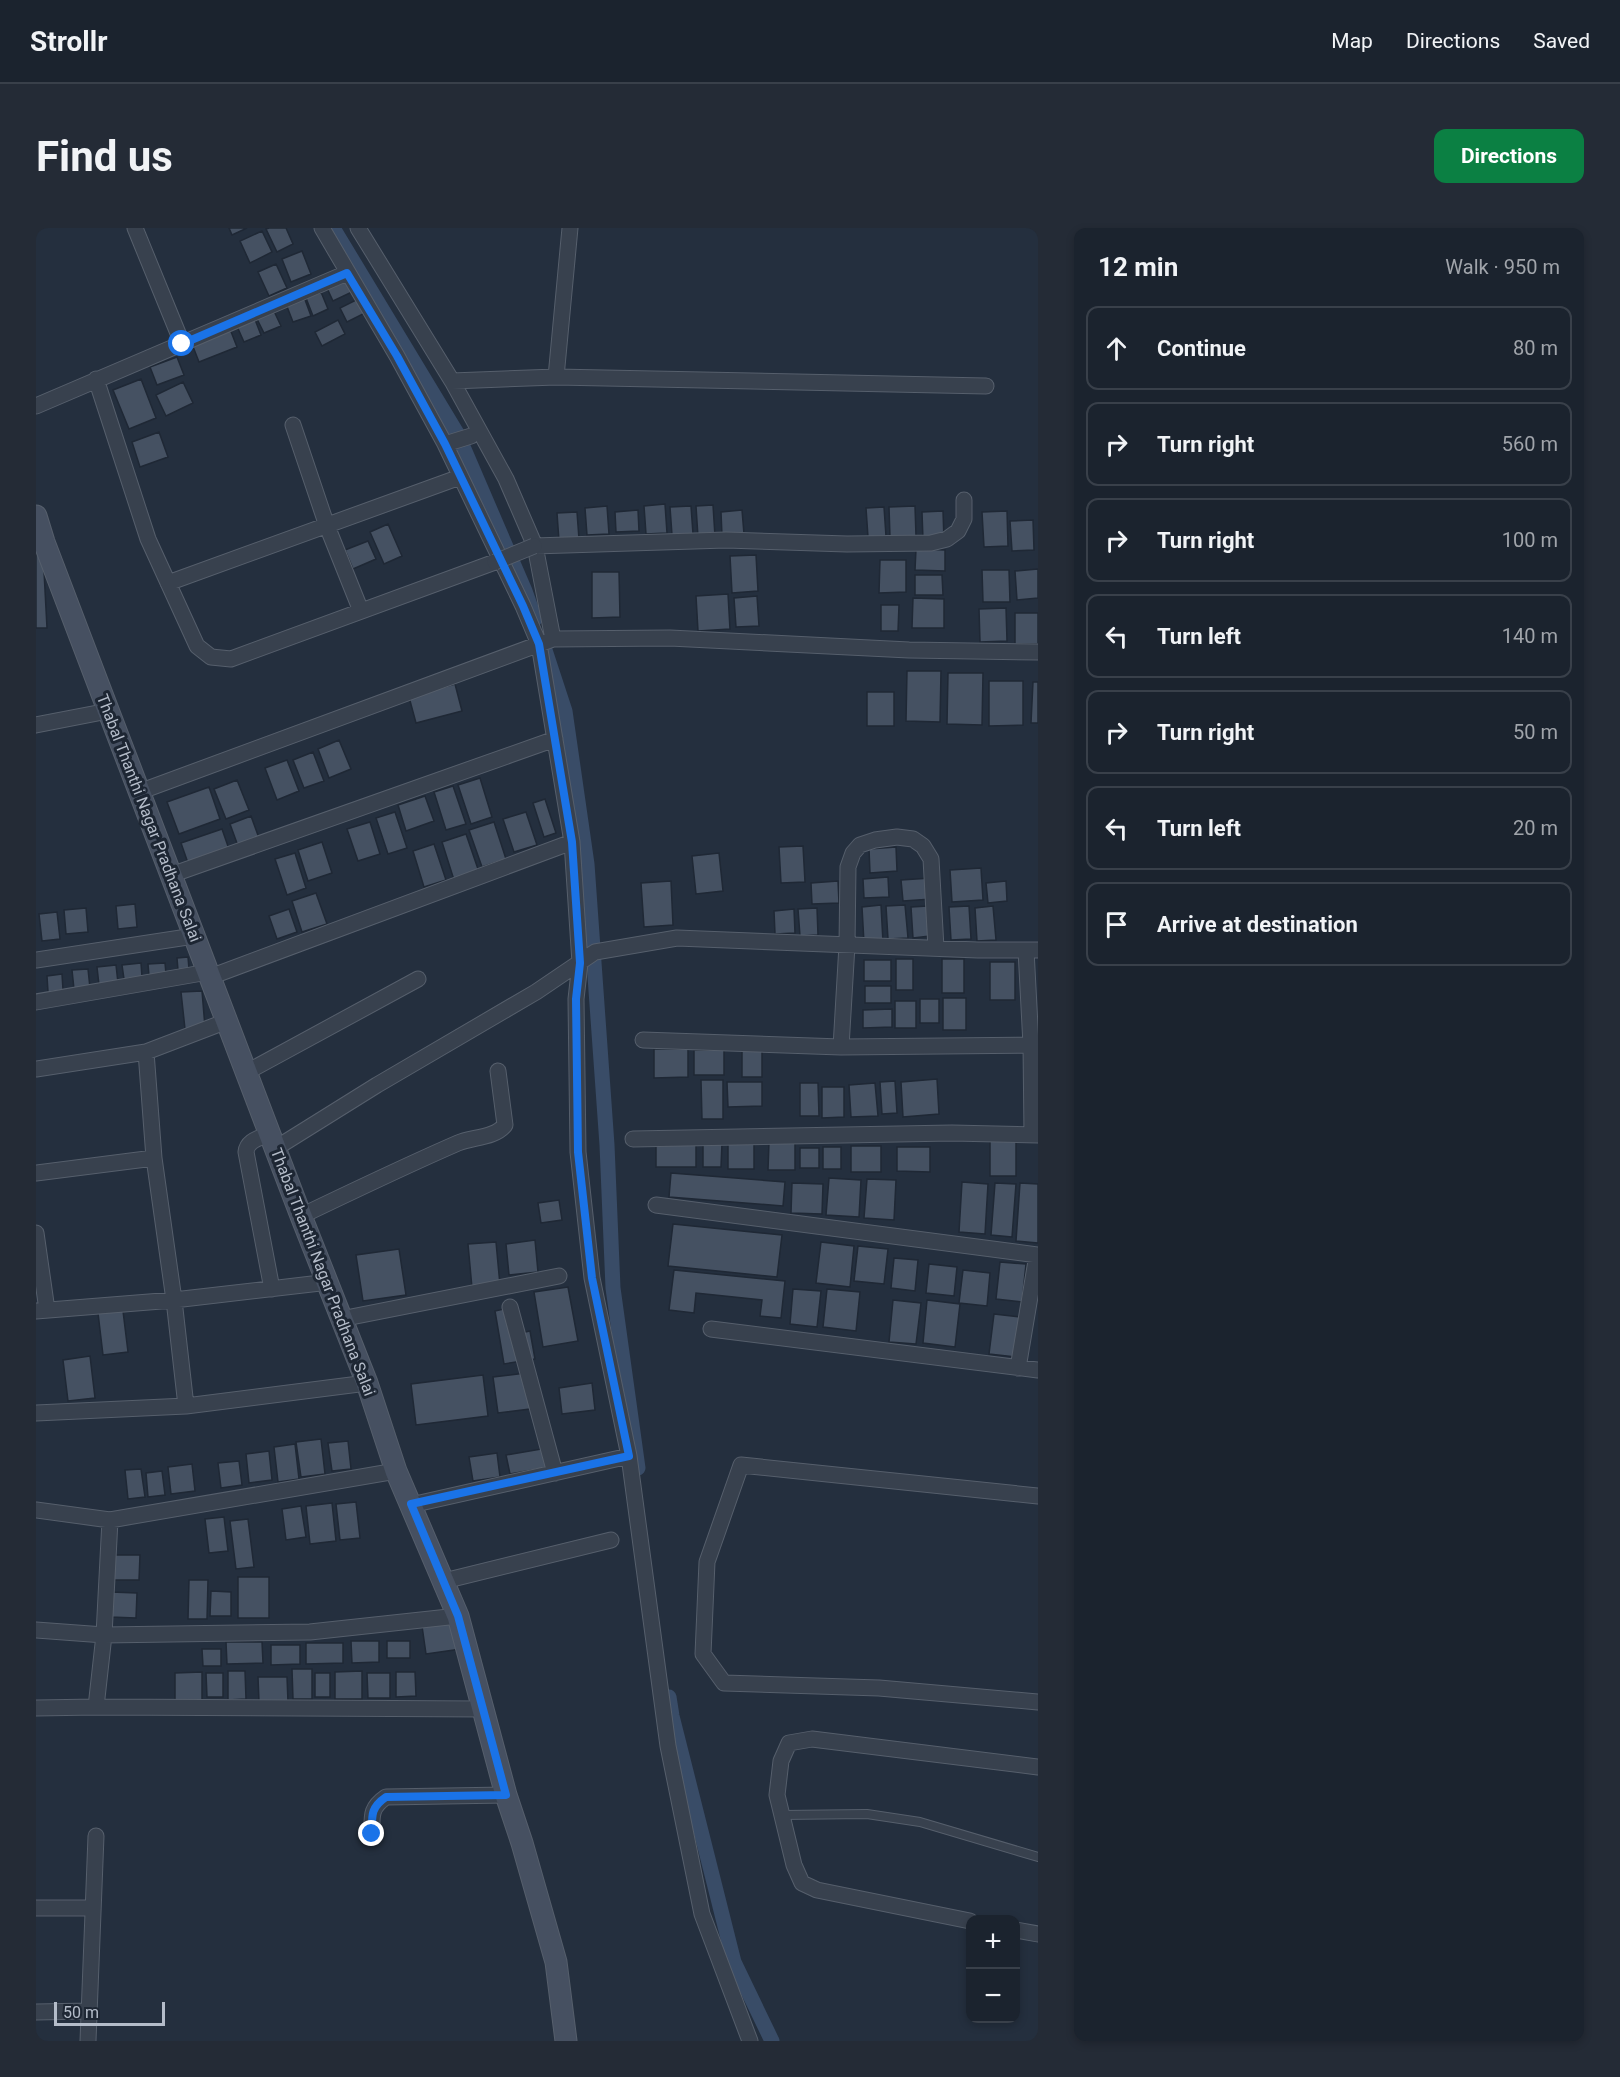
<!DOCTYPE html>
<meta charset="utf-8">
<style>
:root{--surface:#1b232e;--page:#242b36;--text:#f1f3f6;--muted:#a0a4aa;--line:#39404a;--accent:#0b8043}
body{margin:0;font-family:Roboto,sans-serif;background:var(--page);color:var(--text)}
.controls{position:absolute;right:18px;bottom:18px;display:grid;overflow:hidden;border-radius:12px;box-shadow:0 3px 9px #0003}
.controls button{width:54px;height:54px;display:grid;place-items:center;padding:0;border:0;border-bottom:2px solid var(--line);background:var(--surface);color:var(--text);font:30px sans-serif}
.scale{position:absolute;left:18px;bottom:15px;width:111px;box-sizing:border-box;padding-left:6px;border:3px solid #b4bcc9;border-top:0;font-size:16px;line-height:21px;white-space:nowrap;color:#b4bcc9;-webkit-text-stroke:4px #1d2633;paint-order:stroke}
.stop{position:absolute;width:18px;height:18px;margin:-14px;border:4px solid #1a73e8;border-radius:50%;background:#fff}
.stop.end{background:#1a73e8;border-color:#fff;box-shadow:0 2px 6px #0008}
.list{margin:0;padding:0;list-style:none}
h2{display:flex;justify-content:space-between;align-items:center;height:78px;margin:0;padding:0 24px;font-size:26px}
h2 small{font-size:20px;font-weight:400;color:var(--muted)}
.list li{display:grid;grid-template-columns:39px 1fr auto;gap:18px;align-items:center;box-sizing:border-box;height:84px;margin:0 12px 12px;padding:0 12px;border:2px solid var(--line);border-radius:12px}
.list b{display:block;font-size:22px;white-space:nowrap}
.list em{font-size:20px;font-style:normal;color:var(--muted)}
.icon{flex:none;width:33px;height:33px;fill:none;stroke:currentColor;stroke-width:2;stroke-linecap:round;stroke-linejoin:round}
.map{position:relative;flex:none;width:1002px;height:1813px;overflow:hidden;border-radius:12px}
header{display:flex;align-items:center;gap:36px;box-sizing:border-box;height:84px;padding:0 30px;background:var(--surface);border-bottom:2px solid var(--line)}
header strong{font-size:28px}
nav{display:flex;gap:33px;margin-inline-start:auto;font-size:21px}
.intro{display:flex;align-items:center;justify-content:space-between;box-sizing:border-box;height:144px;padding:0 36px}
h1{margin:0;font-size:42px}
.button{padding:15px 27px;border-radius:12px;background:var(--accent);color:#fff;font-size:21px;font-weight:700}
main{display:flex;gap:36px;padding:0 36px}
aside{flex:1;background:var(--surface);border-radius:12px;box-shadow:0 3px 9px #0003}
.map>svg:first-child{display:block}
</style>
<header>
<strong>Strollr</strong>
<nav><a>Map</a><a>Directions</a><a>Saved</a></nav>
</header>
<div class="intro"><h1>Find us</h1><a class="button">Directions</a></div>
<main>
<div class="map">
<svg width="1002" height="1813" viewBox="0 0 1002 1813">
<rect width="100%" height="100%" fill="#242f3e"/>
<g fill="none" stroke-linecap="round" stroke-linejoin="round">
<path stroke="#394c67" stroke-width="15" d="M 297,0 L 422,207 L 489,363 L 499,391
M 509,422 L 529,483 L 551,636 L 571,917 L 577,1060 L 602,1240
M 633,1469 L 636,1488 L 698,1734 L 736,1813"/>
</g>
<path fill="#455162" stroke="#1f2835" stroke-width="1.5" d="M 193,0 L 211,0 L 196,7 Z
M 233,0 L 250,0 L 257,16 L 241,24 L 230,1 Z
M 226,3 L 236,24 L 214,35 L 204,13 Z
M 266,23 L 275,46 L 255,54 L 246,31 Z
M 240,36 L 251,60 L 233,68 L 222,44 Z
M 310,50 L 316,64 L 297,73 L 290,58 Z
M 285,64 L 292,81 L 277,88 L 270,70 Z
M 268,69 L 275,88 L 257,94 L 250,76 Z
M 322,71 L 329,85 L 311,94 L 304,80 Z
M 237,81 L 245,98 L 228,105 L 220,89 Z
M 218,89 L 225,107 L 208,114 L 200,96 Z
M 302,92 L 309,106 L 286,118 L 279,104 Z
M 194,101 L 201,119 L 163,134 L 156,116 Z
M 141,129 L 148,147 L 121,157 L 114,139 Z
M 105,151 L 120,190 L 93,201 L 77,162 Z
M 147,154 L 157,175 L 130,188 L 120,167 Z
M 123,204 L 132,229 L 104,239 L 96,214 Z
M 629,276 L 631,305 L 610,306 L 608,278 Z
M 677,277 L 679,308 L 662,309 L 660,278 Z
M 571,278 L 573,306 L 551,307 L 549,280 Z
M 655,278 L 657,306 L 636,307 L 634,279 Z
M 879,278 L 880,308 L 854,309 L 853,279 Z
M 848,279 L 850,308 L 832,309 L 830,280 Z
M 602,282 L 603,303 L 580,304 L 579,284 Z
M 706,282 L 708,306 L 686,308 L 685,284 Z
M 907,283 L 908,312 L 887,312 L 886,284 Z
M 971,283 L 972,318 L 948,319 L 946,284 Z
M 541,284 L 543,311 L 523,313 L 521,285 Z
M 997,292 L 998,322 L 976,323 L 974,293 Z
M 352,296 L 366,328 L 348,336 L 334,304 Z
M 332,313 L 340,331 L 317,341 L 309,322 Z
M 880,321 L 909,322 L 909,343 L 879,342 Z
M 0,324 L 7,324 L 11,400 L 0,400 Z
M 720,327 L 722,363 L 696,365 L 694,328 Z
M 844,332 L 870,332 L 870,364 L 843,365 Z
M 1002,341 L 1002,370 L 981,372 L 979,343 Z
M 946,342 L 973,342 L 974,374 L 947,374 Z
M 556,344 L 583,344 L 584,389 L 556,390 Z
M 879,347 L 906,347 L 907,367 L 879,367 Z
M 692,366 L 694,401 L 662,403 L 660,368 Z
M 721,368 L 723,398 L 700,399 L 698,370 Z
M 877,370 L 908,371 L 908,400 L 876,400 Z
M 845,377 L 863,377 L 862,403 L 845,403 Z
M 970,380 L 971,413 L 944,414 L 943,381 Z
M 979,385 L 1002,385 L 1002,416 L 979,416 Z
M 871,443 L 905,443 L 904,494 L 870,493 Z
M 912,445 L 947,445 L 946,497 L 911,496 Z
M 953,453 L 987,453 L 987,497 L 953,498 Z
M 997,454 L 1002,454 L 1002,495 L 995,495 Z
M 419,456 L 426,483 L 380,495 L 373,469 Z
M 831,464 L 858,464 L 858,498 L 831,498 Z
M 303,512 L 315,541 L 293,550 L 282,521 Z
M 277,524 L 288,553 L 268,560 L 257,532 Z
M 251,532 L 263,563 L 241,572 L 229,540 Z
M 444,550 L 456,589 L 435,596 L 422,557 Z
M 201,552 L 213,582 L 190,591 L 178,561 Z
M 417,558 L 430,596 L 410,602 L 398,564 Z
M 173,559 L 184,591 L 143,606 L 131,574 Z
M 389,568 L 398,593 L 370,603 L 362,577 Z
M 509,571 L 520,605 L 508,609 L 497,575 Z
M 359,584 L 371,620 L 352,626 L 340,590 Z
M 490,584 L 501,617 L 478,624 L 467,591 Z
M 215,588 L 223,610 L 202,618 L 194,596 Z
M 334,594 L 344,626 L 322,633 L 311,601 Z
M 458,594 L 470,631 L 446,639 L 433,602 Z
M 186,601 L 194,624 L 153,638 L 145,615 Z
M 430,606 L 443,644 L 418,652 L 406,614 Z
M 286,614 L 296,645 L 272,653 L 262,622 Z
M 398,616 L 410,652 L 388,659 L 377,623 Z
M 767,618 L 769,654 L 745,655 L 743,619 Z
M 860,619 L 861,643 L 834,645 L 833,621 Z
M 259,625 L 270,660 L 251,667 L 239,631 Z
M 683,625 L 687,663 L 660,666 L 656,628 Z
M 945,640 L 947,672 L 916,674 L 914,642 Z
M 852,649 L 853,669 L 828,670 L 827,651 Z
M 895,650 L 896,671 L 867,673 L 865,652 Z
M 635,653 L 637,697 L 608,699 L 605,655 Z
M 802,653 L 803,675 L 776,676 L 775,655 Z
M 970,653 L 971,673 L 952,675 L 950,655 Z
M 280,665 L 291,696 L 266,704 L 256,673 Z
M 99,676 L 101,699 L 82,701 L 80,678 Z
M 845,677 L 847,714 L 828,715 L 826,679 Z
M 869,677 L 872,710 L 852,711 L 850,678 Z
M 892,678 L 894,708 L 877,710 L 875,679 Z
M 933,678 L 935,711 L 915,712 L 913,679 Z
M 957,678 L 960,712 L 941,713 L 939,680 Z
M 50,680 L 52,704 L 30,706 L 28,682 Z
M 781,680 L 782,707 L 764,708 L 762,681 Z
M 253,681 L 261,704 L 241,711 L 233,688 Z
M 758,681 L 759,705 L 739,706 L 738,683 Z
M 21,684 L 24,711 L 6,713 L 3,686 Z
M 152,729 L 153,741 L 142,742 L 141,730 Z
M 860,731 L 877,731 L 877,762 L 860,762 Z
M 906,731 L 928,731 L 928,765 L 906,765 Z
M 828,732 L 855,732 L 855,753 L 828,753 Z
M 954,734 L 979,734 L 979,772 L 954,772 Z
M 105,735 L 106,749 L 88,751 L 86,737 Z
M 129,735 L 130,746 L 113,748 L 112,736 Z
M 80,737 L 82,755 L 63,757 L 61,739 Z
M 52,741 L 54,760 L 38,761 L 36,742 Z
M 26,746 L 27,762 L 12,764 L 11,748 Z
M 829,758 L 855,758 L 855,775 L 829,775 Z
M 166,763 L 169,799 L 149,801 L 145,764 Z
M 907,770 L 930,770 L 930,802 L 907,802 Z
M 884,771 L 903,771 L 903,795 L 884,795 Z
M 859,773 L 880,773 L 880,800 L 859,800 Z
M 856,781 L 856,799 L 827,800 L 827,782 Z
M 726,819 L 726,849 L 706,849 L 706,820 Z
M 618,821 L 652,821 L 652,849 L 618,850 Z
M 658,822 L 688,822 L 688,847 L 658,847 Z
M 901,851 L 903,886 L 867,889 L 865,854 Z
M 665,852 L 687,852 L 687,891 L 666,891 Z
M 859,853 L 861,885 L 846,886 L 844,854 Z
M 691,854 L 726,854 L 726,878 L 692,879 Z
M 764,855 L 782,855 L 783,888 L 764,888 Z
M 839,855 L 842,888 L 815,889 L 813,857 Z
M 786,859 L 808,859 L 808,889 L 786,890 Z
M 954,908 L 980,908 L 980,948 L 954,948 Z
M 620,913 L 660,913 L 660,939 L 620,939 Z
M 733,914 L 759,914 L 759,942 L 732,942 Z
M 667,915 L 686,915 L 685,939 L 667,939 Z
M 692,916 L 718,916 L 718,941 L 692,941 Z
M 815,918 L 845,918 L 845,944 L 815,944 Z
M 787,919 L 805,919 L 805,941 L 787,941 Z
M 861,919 L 894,919 L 894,944 L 861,943 Z
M 764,920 L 783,920 L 783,940 L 764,940 Z
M 635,945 L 749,954 L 747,978 L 633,969 Z
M 793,950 L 825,952 L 823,989 L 790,987 Z
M 831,951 L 860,952 L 858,992 L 828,990 Z
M 926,954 L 952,956 L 949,1006 L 923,1004 Z
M 756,955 L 787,956 L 786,986 L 755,985 Z
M 959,955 L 980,956 L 976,1009 L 955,1007 Z
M 984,955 L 1002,956 L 1002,1015 L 980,1013 Z
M 523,972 L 526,992 L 505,995 L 502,975 Z
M 637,996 L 746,1007 L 741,1049 L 632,1038 Z
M 499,1012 L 502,1044 L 473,1047 L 470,1016 Z
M 460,1014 L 464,1057 L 436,1060 L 432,1016 Z
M 785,1014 L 818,1018 L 814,1059 L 780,1055 Z
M 822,1018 L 852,1021 L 848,1056 L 818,1053 Z
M 363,1021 L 370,1067 L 327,1073 L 320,1027 Z
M 858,1030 L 882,1032 L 879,1063 L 855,1060 Z
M 964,1034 L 990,1036 L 986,1074 L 960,1071 Z
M 893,1036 L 921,1039 L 918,1068 L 890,1065 Z
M 638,1042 L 749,1053 L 745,1090 L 724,1088 L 726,1072 L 660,1065 L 658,1085 L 633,1082 Z
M 927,1042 L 954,1045 L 951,1078 L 923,1075 Z
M 532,1059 L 542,1113 L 507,1119 L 498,1064 Z
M 757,1061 L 785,1063 L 781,1099 L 754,1096 Z
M 791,1061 L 824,1064 L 820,1103 L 787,1099 Z
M 857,1072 L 885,1075 L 880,1116 L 853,1114 Z
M 891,1072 L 924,1076 L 919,1119 L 887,1115 Z
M 472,1080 L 485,1105 L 494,1103 L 499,1131 L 468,1136 L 459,1083 Z
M 87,1083 L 92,1124 L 67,1127 L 62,1085 Z
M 958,1086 L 984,1089 L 980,1129 L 953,1126 Z
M 54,1128 L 59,1170 L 32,1173 L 27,1132 Z
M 498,1144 L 502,1180 L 462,1185 L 457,1149 Z
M 447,1147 L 452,1188 L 380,1197 L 375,1156 Z
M 556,1155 L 559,1182 L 526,1186 L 523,1160 Z
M 285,1211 L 289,1246 L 265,1249 L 260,1214 Z
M 312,1213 L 315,1241 L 296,1243 L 292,1215 Z
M 259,1216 L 263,1251 L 242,1254 L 238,1219 Z
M 511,1220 L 514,1239 L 474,1246 L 470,1227 Z
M 233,1223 L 236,1252 L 213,1255 L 210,1226 Z
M 461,1225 L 464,1249 L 437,1253 L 433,1229 Z
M 203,1233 L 206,1257 L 185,1260 L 182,1235 Z
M 156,1236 L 159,1263 L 135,1266 L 132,1239 Z
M 105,1241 L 109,1269 L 92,1271 L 89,1242 Z
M 126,1243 L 129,1267 L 112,1269 L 110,1245 Z
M 320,1274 L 324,1310 L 304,1312 L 300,1276 Z
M 296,1275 L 300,1313 L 274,1316 L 270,1278 Z
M 265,1278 L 270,1309 L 250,1312 L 246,1281 Z
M 188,1289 L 192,1323 L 173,1325 L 169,1291 Z
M 212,1291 L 218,1339 L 200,1341 L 194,1293 Z
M 78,1327 L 104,1327 L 103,1352 L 77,1352 Z
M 202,1349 L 233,1349 L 233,1390 L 202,1390 Z
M 153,1352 L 172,1352 L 171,1391 L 152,1391 Z
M 175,1363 L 195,1364 L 195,1388 L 174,1388 Z
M 75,1364 L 101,1365 L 100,1390 L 74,1389 Z
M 421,1394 L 425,1421 L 390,1426 L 386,1398 Z
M 315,1413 L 343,1413 L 343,1434 L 316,1435 Z
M 351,1413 L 374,1413 L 374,1430 L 351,1430 Z
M 190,1414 L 226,1414 L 227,1435 L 191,1436 Z
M 270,1415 L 307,1415 L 307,1435 L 270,1436 Z
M 235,1417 L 264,1417 L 264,1436 L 235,1437 Z
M 166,1421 L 185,1421 L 185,1438 L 167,1438 Z
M 256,1441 L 276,1441 L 276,1471 L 257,1471 Z
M 192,1443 L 209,1443 L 210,1471 L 192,1472 Z
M 326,1443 L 326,1471 L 299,1471 L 299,1444 Z
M 166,1444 L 166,1472 L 139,1473 L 139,1445 Z
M 360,1444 L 379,1444 L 380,1468 L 360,1469 Z
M 170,1445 L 187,1445 L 187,1469 L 171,1469 Z
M 279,1445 L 294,1445 L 294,1469 L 279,1469 Z
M 331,1445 L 354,1445 L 354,1470 L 332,1470 Z
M 222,1449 L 251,1449 L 252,1474 L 223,1474 Z"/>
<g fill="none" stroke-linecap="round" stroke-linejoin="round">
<defs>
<path id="service" d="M 746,1587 L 831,1586 L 884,1594 L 1002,1629"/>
<path id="minor" d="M 99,0 L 146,115
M 286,0 L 361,128 L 409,216 L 487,378 L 503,416 L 536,614 L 544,735 L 540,771 L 542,924 L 556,1050 L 593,1228 L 632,1518 L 666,1686 L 714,1813
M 322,0 L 416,153 L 470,251 L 499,318 L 517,411
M 520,149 L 534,0
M 60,151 L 112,311 L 161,418 L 175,429 L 195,431 L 459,334
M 416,153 L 520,149 L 950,158
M 0,178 L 311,45
M 257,197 L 291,298 L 325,383
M 409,216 L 435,208
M 498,318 L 690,312 L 811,316 L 895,315 L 911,311 L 922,303 L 928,291 L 928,272
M 132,355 L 424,249
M 0,497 L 72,483
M 103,564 L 517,411 L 634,410 L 873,422 L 1002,424
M 135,647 L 519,511
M 990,722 L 995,817 L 996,907
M 0,732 L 158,708
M 174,749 L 536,614
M 0,774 L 172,744
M 607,812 L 805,819 L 1002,817
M 805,819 L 811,717 L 812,639 L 817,625 L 824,617 L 839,612 L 861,609 L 877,611 L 887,618 L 895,631 L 900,720
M 110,824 L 118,930 L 138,1072 L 150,1178
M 0,841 L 110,824 L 191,793
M 211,844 L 382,751
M 234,905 C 225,910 211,912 210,924 L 236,1061
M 597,911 L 916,905 L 1002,907
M 240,920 L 341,857 L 500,764 L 559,724 L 641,710 L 942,722 L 1002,722
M 0,945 L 118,930
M 620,977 L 1002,1027
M 265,988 C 317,963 369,938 422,915 C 436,909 459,910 469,897 L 462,843
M 0,1005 L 11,1082
M 474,1079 L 519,1245
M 0,1083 L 138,1072 L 293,1054
M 305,1091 L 523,1048
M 675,1101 L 1002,1142
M 982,1140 L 1001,1027
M 0,1185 L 150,1178 L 331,1155
M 1002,1268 L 705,1237 L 671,1334 L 667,1426 L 688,1455 L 843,1460 L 1002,1474
M 375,1277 L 593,1228
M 0,1282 L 74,1292 L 360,1243
M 74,1292 L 68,1407 L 60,1479 L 448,1481
M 408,1353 L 575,1312
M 0,1402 L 68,1407 L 274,1404 L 422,1388
M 0,1480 L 60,1479
M 336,1606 C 336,1588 334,1580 350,1569 L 470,1567
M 0,1680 L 57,1680
M 934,1693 L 781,1662 L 766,1655 L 758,1637 L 741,1567 L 745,1533 L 753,1515 L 776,1511 L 1002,1539
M 980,1702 L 1002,1706
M 0,1784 L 53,1783
M 52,1813 L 60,1608"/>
<path id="secondary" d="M 0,288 L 8,314 L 265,988 L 331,1155 L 360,1243 L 422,1388 L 470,1567 L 486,1615 L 520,1734 L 530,1813"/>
</defs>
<use href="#service" stroke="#565f6c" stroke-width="10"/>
<use href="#minor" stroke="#565f6c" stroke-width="17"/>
<use href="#secondary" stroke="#565f6c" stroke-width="23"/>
<use href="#service" stroke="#38414e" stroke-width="8"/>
<use href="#minor" stroke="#38414e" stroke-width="15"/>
<use href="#secondary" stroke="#465061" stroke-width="21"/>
<defs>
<path id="minor-bridge" d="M 459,334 L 498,318"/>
</defs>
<use href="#minor-bridge" stroke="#565f6c" stroke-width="17" stroke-linecap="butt"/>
<use href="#minor-bridge" stroke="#38414e" stroke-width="15"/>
</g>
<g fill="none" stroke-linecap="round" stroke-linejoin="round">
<path stroke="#1a73e8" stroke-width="8" d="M 146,116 L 311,45 L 361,128 L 409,216 L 487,378 L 503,416 L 536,614 L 544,735 L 540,771 L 542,924 L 556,1050 L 593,1228 L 375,1276 L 422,1388 L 470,1567 L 350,1569 C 334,1580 336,1588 336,1606"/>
</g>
<g text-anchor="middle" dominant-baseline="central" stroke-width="6" stroke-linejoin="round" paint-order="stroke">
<g font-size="16" fill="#b4bcc9" stroke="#1d2633">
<text transform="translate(113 590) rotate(69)">Thabal Thanthi Nagar Pradhana Salai</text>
<text transform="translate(287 1044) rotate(69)">Thabal Thanthi Nagar Pradhana Salai</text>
</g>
</g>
</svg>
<div class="controls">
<button>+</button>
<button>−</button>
</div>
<div class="scale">50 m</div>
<div class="stop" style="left:146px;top:116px"></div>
<div class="stop end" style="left:336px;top:1606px"></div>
</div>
<aside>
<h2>12 min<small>Walk · 950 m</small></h2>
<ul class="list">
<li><svg class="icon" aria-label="ahead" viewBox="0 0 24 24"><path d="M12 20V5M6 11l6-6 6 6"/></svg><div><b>Continue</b></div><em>80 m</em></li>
<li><svg class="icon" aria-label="right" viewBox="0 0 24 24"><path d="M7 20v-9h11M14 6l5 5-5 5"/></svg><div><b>Turn right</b></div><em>560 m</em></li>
<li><svg class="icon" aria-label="right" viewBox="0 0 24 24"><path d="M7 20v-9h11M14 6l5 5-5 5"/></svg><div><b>Turn right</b></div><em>100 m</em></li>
<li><svg class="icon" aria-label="left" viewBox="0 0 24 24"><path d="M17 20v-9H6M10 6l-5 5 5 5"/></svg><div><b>Turn left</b></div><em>140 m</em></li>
<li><svg class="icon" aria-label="right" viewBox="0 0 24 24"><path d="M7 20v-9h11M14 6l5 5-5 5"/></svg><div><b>Turn right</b></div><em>50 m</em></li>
<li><svg class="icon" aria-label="left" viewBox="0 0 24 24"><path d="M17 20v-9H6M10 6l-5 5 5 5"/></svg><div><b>Turn left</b></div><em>20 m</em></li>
<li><svg class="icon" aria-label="arrive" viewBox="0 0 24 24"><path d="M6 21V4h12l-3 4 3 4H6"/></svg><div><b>Arrive at destination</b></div></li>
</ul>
</aside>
</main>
